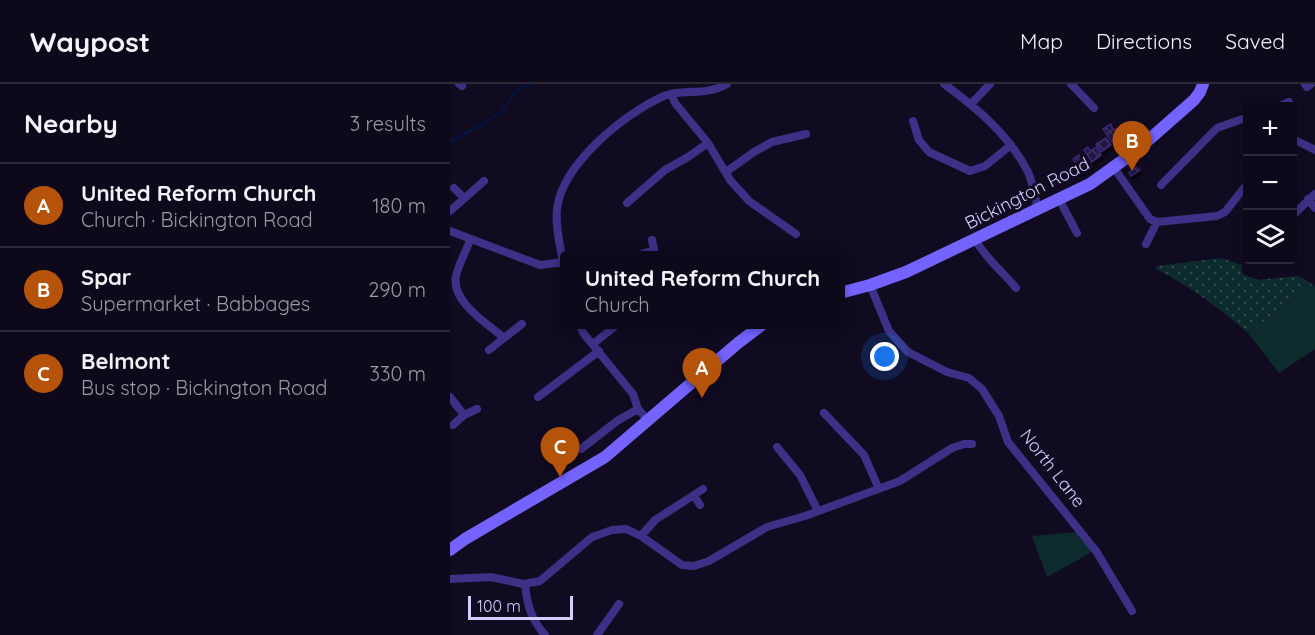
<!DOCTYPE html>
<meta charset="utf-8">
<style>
:root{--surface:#0d081a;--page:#161123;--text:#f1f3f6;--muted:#9a9aa2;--line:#2d2939;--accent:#b45309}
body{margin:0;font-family:Quicksand,sans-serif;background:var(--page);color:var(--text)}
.controls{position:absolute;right:18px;top:18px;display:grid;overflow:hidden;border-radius:6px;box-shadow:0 3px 9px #0003}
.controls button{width:54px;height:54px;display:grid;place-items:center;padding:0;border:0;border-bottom:2px solid var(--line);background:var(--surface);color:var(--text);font:30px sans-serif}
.scale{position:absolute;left:18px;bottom:15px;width:105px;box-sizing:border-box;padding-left:6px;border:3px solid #d6ccff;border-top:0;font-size:16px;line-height:21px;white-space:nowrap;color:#d6ccff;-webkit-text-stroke:4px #110b22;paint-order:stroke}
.you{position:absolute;left:435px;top:273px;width:21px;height:21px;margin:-15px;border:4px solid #fff;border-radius:50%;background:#1a73e8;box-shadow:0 0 0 9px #1a73e833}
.badge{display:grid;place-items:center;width:39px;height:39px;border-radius:50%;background:var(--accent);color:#fff;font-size:20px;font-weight:700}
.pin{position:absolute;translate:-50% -50px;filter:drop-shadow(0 2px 3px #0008)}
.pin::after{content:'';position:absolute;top:32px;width:21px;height:18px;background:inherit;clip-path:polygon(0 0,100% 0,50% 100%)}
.popup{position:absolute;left:110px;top:167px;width:285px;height:78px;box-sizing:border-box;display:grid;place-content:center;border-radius:6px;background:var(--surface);filter:drop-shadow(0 2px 4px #0005);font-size:20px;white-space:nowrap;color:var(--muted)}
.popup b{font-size:22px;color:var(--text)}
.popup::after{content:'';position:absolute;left:50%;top:100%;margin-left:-12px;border:12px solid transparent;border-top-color:var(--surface)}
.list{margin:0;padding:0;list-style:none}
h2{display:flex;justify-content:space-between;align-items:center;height:78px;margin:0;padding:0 24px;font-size:26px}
h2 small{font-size:20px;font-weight:400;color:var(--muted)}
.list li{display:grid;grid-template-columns:39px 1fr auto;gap:18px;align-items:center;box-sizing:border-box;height:84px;padding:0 24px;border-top:2px solid var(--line)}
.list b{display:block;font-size:22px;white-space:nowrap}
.list p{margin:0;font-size:20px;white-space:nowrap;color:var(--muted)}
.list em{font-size:20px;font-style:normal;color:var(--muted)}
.icon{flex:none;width:33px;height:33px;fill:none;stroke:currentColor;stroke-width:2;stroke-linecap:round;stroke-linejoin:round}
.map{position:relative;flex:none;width:865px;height:551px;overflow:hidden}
header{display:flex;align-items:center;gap:36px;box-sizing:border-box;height:84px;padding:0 30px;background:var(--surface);border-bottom:2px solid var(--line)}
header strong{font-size:28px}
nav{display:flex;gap:33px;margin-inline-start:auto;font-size:21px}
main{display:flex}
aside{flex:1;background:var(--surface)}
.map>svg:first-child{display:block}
</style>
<header>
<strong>Waypost</strong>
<nav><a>Map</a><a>Directions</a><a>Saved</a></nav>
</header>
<main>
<aside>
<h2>Nearby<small>3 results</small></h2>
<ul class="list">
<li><span class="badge">A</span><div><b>United Reform Church</b><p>Church · Bickington Road</p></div><em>180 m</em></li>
<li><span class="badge">B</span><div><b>Spar</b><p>Supermarket · Babbages</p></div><em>290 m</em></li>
<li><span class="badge">C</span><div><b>Belmont</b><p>Bus stop · Bickington Road</p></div><em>330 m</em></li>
</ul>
</aside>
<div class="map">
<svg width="865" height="551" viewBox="0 0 865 551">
<defs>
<pattern id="park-dots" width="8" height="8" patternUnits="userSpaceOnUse" patternTransform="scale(1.5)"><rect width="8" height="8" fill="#0d2b2d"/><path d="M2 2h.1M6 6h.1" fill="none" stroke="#30494c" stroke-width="1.8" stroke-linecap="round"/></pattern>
<pattern id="building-cross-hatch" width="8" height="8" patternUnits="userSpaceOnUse" patternTransform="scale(1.5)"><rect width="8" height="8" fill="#231545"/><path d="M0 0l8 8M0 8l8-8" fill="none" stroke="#423661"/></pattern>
<filter id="shadow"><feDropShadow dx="2" dy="3.5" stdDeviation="0" flood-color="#0009"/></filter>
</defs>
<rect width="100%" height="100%" fill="#110b22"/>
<path fill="#0d2b2d" d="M 863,200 L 865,203 L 865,265 L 829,289 L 798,249 Z
M 628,448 L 642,468 L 597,493 L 582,452 Z"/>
<path fill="url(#park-dots)" d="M 771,174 L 792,181 L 792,190 L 808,196 L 848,192 L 863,200 L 798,249 C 769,224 740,202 706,185 L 706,182 Z"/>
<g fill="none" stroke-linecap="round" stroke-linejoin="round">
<path stroke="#041542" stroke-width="2" d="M 54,0 L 56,3
M 0,58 L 33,40 L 52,27 L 67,6 L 82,0"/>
</g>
<path fill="url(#building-cross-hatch)" stroke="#3b2574" stroke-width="1.5" filter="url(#shadow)" d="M 661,40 L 663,46 L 666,45 L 671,53 L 662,58 L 653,45 Z
M 656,54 L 661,61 L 651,68 L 646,60 Z
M 638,63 L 640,67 L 646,63 L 651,71 L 642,78 L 634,66 Z
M 629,71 L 632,76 L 636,74 L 641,81 L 632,88 L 623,75 Z
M 686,83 L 690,86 L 681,92 L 679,89 Z"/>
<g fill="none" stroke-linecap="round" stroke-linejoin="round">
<path stroke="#3c3186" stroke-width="8" d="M 9,0 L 12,2
M 494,0 C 527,24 559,51 578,88 C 583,99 585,113 588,125
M 621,0 L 644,24
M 855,0 L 857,3 L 861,0
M 221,10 L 225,19 L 258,59 L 280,96 L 299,117 L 346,150
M 521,20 L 540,0
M 830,22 L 839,18
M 463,37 L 469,56 L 479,68 L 520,87 L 535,82 L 561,61
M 843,55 L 865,66
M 664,84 L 700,135 L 707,138 L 767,132 L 775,128 L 798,99
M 276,88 L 304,68 L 322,58 L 356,50
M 711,101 L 767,44 L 798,33
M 4,104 L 14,114
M 609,115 L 627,149
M 858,115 L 865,124
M 177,119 L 215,86 L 238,73 L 258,59
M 0,127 L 34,97
M 844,130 L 865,110
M 0,147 L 90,181 L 114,178
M 525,155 C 535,174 553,188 566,204
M 20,156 C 16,167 9,180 6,192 C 1,218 37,239 54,254 L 39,266
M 202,156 L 204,166
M 696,160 L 707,138
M 186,172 L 204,166 L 205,172
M 114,184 C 111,165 105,144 107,125 C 112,80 175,29 214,12 C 232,4 254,13 277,0
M 420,201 L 439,247 L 458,268 L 497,288 L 519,294 L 532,305 L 549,332 L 558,358 L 646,467 L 682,527
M 129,240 L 134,250 L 183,310 L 188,325 L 198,336
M 54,254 L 72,240
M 143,260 L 168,240
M 0,313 L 14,331
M 88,313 L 149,267
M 374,329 L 414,371 L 429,405
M 3,341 L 14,331 L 27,325
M 327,363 L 350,391 L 368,427
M 131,365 L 167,337 L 188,325
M 250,421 L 244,411 L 253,405
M 191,452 L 205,436 L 244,411
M 0,495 L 41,493 L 73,500 L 90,497 L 142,453 L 162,446 L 176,445 L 191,452 L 232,481 L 244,482 L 259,477 L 317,443 L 355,432 L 450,397 L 502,364 L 514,360 L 522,360
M 75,500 C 77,521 81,535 95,551
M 147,551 L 169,520"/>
<path stroke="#7563ff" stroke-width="12" d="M 390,209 L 420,201 L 456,188 L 640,100 L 686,67 L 744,16 L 750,8 L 753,0
M 0,466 L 15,455 L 155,373 L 288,259 L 313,240"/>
</g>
<g text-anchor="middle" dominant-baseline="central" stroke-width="6" stroke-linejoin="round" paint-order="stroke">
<g font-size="18" fill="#d6ccff" stroke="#110b22">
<text transform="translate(577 109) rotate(-27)">Bickington Road</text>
<text transform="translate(603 384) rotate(52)">North Lane</text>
</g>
</g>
</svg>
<div class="controls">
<button>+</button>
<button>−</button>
<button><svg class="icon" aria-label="layers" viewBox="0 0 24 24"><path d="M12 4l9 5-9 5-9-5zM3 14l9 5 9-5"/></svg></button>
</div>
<div class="scale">100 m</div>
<div class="you"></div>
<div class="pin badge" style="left:252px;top:314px">A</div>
<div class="popup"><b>United Reform Church</b>Church</div>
<div class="pin badge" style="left:682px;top:87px">B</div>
<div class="pin badge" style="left:110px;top:393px">C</div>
</div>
</main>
